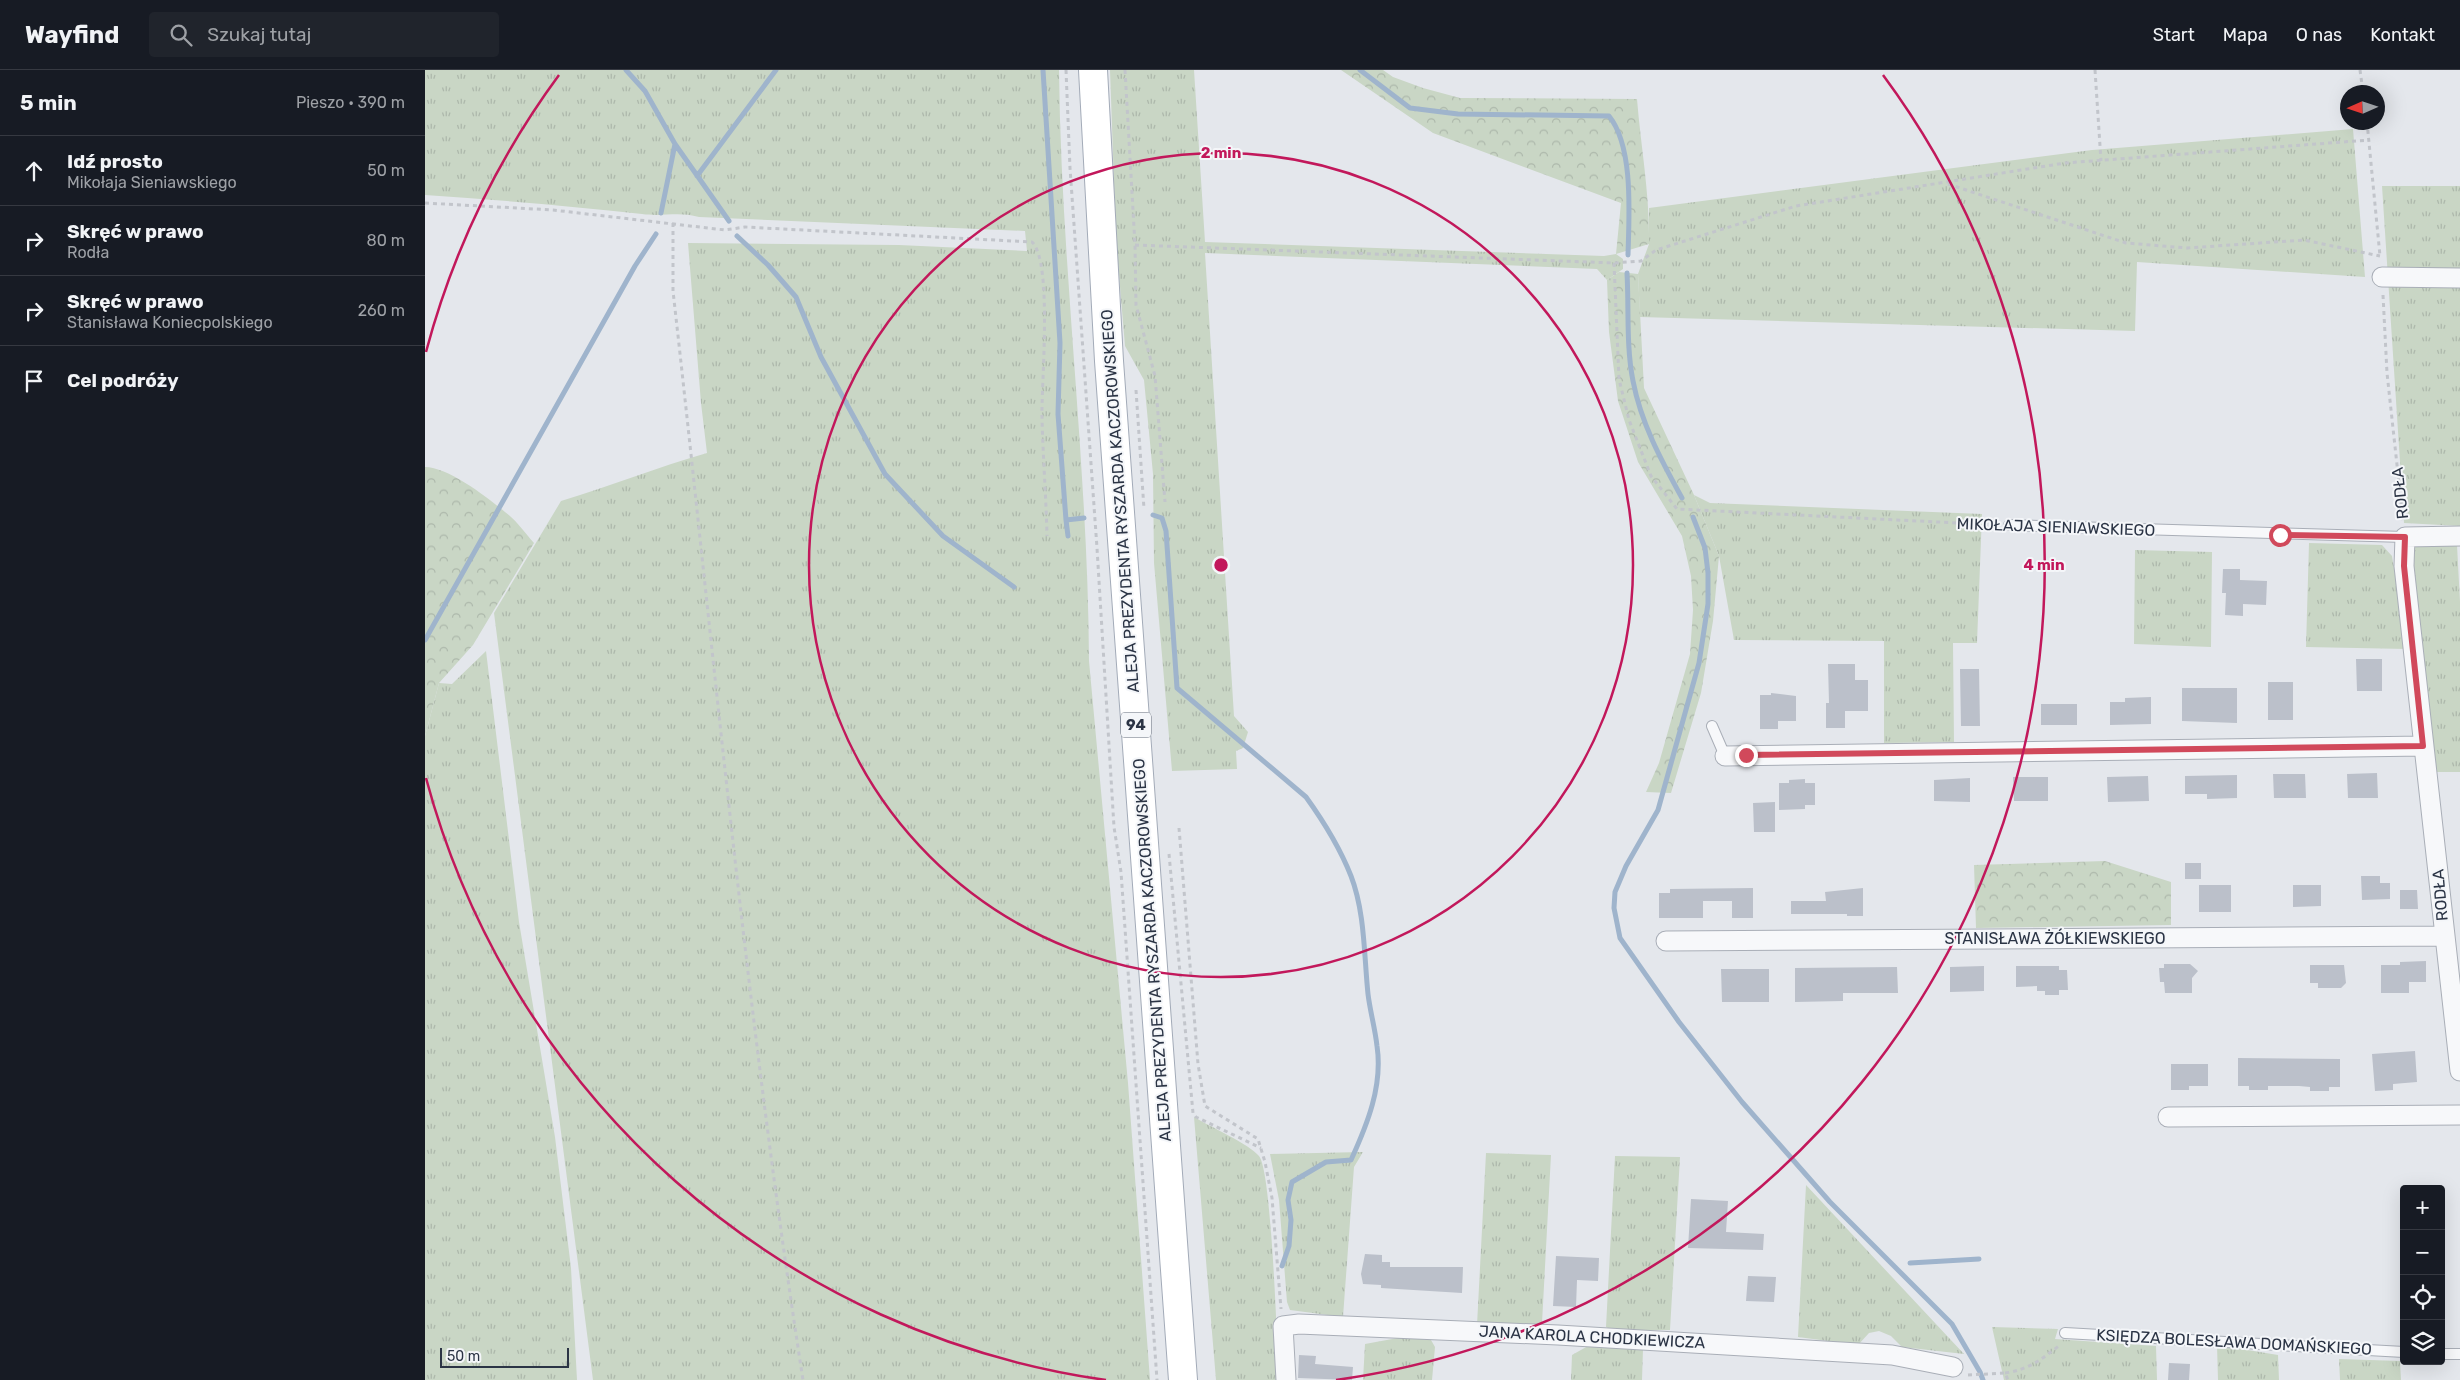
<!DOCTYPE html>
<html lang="pl">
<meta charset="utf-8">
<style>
:root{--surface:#171b24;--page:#20242c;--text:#f1f3f6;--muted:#9ea1a6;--line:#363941}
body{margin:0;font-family:Rubik,sans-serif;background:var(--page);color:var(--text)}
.controls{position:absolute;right:15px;bottom:15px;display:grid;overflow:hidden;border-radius:5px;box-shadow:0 5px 20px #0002}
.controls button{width:45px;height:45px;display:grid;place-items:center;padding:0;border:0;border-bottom:1px solid var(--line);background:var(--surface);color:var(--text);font:25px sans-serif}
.compass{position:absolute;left:1915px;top:15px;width:45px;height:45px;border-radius:50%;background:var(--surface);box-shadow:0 5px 20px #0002;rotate:267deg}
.scale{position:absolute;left:15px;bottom:12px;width:129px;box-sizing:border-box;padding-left:5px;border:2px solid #2b3445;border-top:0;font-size:14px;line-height:18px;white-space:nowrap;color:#2b3445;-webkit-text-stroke:4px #f4f6f9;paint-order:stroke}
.stop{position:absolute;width:15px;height:15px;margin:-11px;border:4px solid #d1495b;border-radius:50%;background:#fff}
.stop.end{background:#d1495b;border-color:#fff;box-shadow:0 1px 5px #0008}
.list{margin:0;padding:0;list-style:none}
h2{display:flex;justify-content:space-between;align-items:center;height:65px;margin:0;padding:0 20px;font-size:21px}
h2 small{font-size:16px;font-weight:400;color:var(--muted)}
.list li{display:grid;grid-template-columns:32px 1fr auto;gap:15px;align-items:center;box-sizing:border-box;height:70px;padding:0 20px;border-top:1px solid var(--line)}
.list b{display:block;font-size:19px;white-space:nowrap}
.list p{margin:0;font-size:16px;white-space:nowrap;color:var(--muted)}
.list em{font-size:16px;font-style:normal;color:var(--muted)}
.icon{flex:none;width:28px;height:28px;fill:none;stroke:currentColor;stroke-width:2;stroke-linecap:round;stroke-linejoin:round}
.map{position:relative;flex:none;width:2035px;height:1310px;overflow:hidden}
header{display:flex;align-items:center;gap:30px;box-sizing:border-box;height:70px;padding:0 25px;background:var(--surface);border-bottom:1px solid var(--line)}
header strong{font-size:24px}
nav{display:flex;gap:28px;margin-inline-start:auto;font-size:18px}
.search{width:350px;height:45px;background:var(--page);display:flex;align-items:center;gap:12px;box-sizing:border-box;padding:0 18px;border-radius:5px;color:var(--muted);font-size:19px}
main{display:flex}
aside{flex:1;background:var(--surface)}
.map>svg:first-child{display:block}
</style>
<header>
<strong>Wayfind</strong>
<div class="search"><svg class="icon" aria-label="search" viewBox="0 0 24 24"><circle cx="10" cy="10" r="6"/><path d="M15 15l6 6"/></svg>Szukaj tutaj</div>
<nav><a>Start</a><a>Mapa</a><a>O nas</a><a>Kontakt</a></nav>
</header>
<main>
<aside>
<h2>5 min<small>Pieszo · 390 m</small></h2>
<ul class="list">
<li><svg class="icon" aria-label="ahead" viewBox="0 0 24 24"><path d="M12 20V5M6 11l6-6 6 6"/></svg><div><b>Idź prosto</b><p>Mikołaja Sieniawskiego</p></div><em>50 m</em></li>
<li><svg class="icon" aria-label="right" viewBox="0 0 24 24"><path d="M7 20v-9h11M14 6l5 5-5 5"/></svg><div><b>Skręć w prawo</b><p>Rodła</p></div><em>80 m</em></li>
<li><svg class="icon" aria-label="right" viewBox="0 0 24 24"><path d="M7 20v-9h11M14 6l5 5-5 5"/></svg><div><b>Skręć w prawo</b><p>Stanisława Koniecpolskiego</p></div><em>260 m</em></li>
<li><svg class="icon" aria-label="arrive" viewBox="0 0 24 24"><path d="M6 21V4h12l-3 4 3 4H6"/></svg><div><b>Cel podróży</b></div></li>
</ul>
</aside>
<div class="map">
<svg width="2035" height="1310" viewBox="0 0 2035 1310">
<defs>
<pattern id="grass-tufts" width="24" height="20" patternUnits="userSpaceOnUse" patternTransform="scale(1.25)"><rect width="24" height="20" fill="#c9d6c5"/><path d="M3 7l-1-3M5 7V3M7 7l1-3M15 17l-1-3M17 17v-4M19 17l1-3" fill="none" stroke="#adb8ab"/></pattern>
<pattern id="forest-crowns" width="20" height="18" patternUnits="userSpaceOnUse" patternTransform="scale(1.25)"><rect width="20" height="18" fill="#c9d6c5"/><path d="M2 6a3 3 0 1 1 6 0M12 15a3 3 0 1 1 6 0" fill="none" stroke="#adb8ab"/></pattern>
</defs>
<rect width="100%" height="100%" fill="#e4e7ec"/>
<path fill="url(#grass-tufts)" d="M 0,0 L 634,0 C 636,197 663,394 664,591 L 703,1013 L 725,1310 L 168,1310 L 69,543 L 136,431 C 185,416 233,397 282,383 L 276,333 L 263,173 L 474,175 L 602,181 L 600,161 L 274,147 C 253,141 238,147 217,144 C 145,136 73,130 0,125 Z
M 685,0 L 769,0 L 780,172 L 1179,186 L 1191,184 L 1198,189 L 1198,199 L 1182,210 L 1172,199 L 780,183 L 809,646 L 823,662 L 818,678 L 811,681 L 812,699 L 747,701 L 729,493 L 728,404 L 719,310 L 700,276 L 691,169 Z
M 1928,59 L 1940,207 L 1712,192 L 1710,261 L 1215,247 L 1213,204 L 1224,174 L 1224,138 L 1667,80 Z
M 1957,116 L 2035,116 L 2035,456 L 1979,453 Z
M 1269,425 L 1285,433 L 1557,444 L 1552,573 L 1528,573 L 1529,672 L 1459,673 L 1459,571 L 1309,570 L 1294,486 Z
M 1884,473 L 1957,475 L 1967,486 L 1982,579 L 1881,577 Z
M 1986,473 L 2032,475 L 2035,532 L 2035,702 L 2009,702 Z
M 1710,480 L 1787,482 L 1786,577 L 1709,574 Z
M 61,581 L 94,852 L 130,1067 L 146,1198 L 152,1310 L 0,1310 L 0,666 L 14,613 L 27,614 Z
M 769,1047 C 784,1056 824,1074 834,1086 C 847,1102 852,1278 854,1310 L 791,1310 Z
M 938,1082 L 929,1097 L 918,1247 L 865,1240 L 862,1232 L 854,1130 L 845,1084 Z
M 1061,1083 L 1126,1085 L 1117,1253 L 1110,1256 L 1052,1255 Z
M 1190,1086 L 1255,1087 L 1245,1260 L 1187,1260 L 1181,1257 Z
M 1381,1115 L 1539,1284 L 1477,1277 L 1466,1266 L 1454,1261 L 1444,1263 L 1433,1275 L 1373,1267 Z
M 1567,1257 L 1633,1259 L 1630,1269 L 1731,1276 L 1732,1310 L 1579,1310 Z
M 978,1267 L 1006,1270 L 1010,1277 L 1007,1310 L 938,1310 L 940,1274 Z
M 1792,1275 L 1853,1285 L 1854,1310 L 1793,1310 Z
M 1163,1276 L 1218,1279 L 1217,1310 L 1146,1310 L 1147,1285 Z
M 1914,1289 L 1975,1291 L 1976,1310 L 1915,1310 Z"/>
<path fill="url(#forest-crowns)" d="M 916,0 L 958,0 L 968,7 L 998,18 L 1035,28 L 1212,29 C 1216,78 1225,126 1224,174 L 1191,184 L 1196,133 L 1008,63 Z
M 1194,202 L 1213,204 L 1219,318 L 1269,425 L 1294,486 L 1288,551 L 1276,623 L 1246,723 L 1221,722 L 1234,693 L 1265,584 L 1268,540 L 1266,506 L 1257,466 L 1213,392 L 1193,331 L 1184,262 L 1182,210 Z
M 0,397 C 23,397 62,427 80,442 C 91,450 100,463 109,473 L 48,575 L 14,613 L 0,666 Z
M 1680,791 L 1746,812 L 1746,855 L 1551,858 L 1549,795 Z"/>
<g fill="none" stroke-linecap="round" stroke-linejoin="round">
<path stroke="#9fb4cc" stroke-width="5" d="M 201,0 L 220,21 L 250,74 L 304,151
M 618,0 L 635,273 L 633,344 L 641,450
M 935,0 L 985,38 L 1033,44 L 1184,46 C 1209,77 1204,146 1203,185
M 272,106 L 351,0
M 236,143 L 250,74
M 312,166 L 343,195 L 371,227 L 396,287 L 460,404 L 518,466 L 589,517
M 1202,203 C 1204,238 1201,276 1208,311 C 1216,353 1236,390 1257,428
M 728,445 L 737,448 L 741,461 L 752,618 L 881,727 C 899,752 915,778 926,806 C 940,842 939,886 943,924 C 945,941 950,958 952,976 C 958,1016 942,1055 926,1090 L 901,1092 L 867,1112 L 863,1130 L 866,1150 L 864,1176 L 857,1196
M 1268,447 L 1280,478 L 1283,503 L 1283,534 L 1274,593 L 1233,740 L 1201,796 L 1190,822 L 1189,838 L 1195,868 L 1254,952 L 1317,1032 L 1405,1132 L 1527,1254 L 1555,1302 L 1558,1310
M 643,466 L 641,450 L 659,448
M 0,570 L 210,196 L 231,164
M 1485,1193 L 1554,1189"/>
</g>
<path fill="#bbc0ca" d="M 1798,499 L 1815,499 L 1815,510 L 1842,511 L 1841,535 L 1818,534 L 1818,546 L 1800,545 L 1801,523 L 1797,523 Z
M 1931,589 L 1957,589 L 1957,621 L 1932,621 Z
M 1403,594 L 1430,594 L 1430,610 L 1443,610 L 1443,641 L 1420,641 L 1420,658 L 1401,658 L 1401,633 L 1404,633 Z
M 1535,599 L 1554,599 L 1555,656 L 1536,656 Z
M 1843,612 L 1868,612 L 1868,650 L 1843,650 Z
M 1757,618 L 1812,618 L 1812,653 L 1757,651 Z
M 1346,623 L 1371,626 L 1371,651 L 1353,651 L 1353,659 L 1335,659 L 1335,625 L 1346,625 Z
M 1726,627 L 1726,654 L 1685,655 L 1685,632 L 1700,632 L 1700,628 Z
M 1616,634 L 1652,634 L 1652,655 L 1616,655 Z
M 1952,703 L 1953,728 L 1923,728 L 1922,704 Z
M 1848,704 L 1880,704 L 1881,728 L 1849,728 Z
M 1812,705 L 1812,728 L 1782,729 L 1782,724 L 1760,724 L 1760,706 Z
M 1723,706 L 1724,731 L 1683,732 L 1682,707 Z
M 1588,707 L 1623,707 L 1623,731 L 1589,731 Z
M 1545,708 L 1545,732 L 1509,731 L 1509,710 Z
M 1380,709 L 1380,713 L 1390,713 L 1390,735 L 1380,735 L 1380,739 L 1354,740 L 1354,713 L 1364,713 L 1364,710 Z
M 1350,732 L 1350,762 L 1329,762 L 1328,733 Z
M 1760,793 L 1776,793 L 1776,809 L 1760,809 Z
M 1936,806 L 1955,806 L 1955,813 L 1965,813 L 1965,829 L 1937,830 Z
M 1774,815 L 1806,815 L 1806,842 L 1774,842 Z
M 1868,815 L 1896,815 L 1896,836 L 1868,837 Z
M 1328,818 L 1328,848 L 1307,848 L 1307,831 L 1278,831 L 1278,848 L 1234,848 L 1234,823 L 1245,823 L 1245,819 Z
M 1438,818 L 1438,846 L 1422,846 L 1422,844 L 1366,844 L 1366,831 L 1401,831 L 1400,822 Z
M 1975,820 L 1992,820 L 1993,839 L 1975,839 Z
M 2001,891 L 2001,912 L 1984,912 L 1984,923 L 1956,923 L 1956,895 L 1975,895 L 1975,892 Z
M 1739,894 L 1765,894 L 1773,901 L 1767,908 L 1767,923 L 1740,923 L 1739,912 L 1735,912 L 1734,898 L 1739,898 Z
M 1885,895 L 1919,895 L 1921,913 L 1916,918 L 1893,918 L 1893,913 L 1885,913 Z
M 1559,896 L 1559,921 L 1525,922 L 1525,897 Z
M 1591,896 L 1634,896 L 1634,900 L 1642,900 L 1643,920 L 1634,920 L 1634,925 L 1620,925 L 1620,921 L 1612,921 L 1612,916 L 1591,917 Z
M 1472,897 L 1473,923 L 1418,923 L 1418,931 L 1370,932 L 1370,898 Z
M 1296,899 L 1344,899 L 1344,932 L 1297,932 Z
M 1990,981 L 1992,1012 L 1968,1014 L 1968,1020 L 1950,1021 L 1947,984 Z
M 1813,988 L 1915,989 L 1915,1017 L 1904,1017 L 1904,1021 L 1885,1021 L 1885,1017 L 1874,1016 L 1843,1016 L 1843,1020 L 1824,1020 L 1824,1016 L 1813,1016 Z
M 1746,994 L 1783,994 L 1783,1016 L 1764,1016 L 1764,1020 L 1746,1020 Z
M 1266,1129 L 1303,1131 L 1301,1162 L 1339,1164 L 1338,1180 L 1263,1178 Z
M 940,1184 L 957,1185 L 957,1192 L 965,1192 L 965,1197 L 1038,1197 L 1037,1223 L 956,1218 L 956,1215 L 938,1214 L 936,1204 Z
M 1131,1186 L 1174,1188 L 1173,1211 L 1152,1210 L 1151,1237 L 1128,1236 Z
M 1323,1206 L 1351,1207 L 1349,1232 L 1321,1231 Z
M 874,1285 L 891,1286 L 890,1294 L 928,1297 L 927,1310 L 873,1308 Z
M 1744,1293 L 1765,1294 L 1764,1310 L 1743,1310 Z"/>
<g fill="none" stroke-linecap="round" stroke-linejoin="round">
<defs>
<path id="service" d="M 1584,455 L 1980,467
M 1287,656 L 1300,686
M 1640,1263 L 1979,1282
M 2016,1284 L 2035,1284"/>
<path id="minor" d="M 1957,207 L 2035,208
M 2035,466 L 1980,467 L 1979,496 L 2035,1001
M 1300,686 L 1998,676
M 1241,871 L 2019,866
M 1743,1047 L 2035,1045
M 861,1310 L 858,1256 L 874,1254 L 1133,1265 L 1467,1285 L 1528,1297"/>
<path id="primary" d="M 668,0 L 684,291 L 758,1310"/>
</defs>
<use href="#service" stroke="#a9aeb7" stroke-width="12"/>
<use href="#minor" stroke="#a9aeb7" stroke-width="21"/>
<use href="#primary" stroke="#a3abb8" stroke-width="30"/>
<path stroke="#c2c5cb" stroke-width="3" stroke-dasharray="4 4" stroke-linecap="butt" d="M 641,0 L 645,98 L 672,478 L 689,757 L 696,802 L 732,1310
M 700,0 L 710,175 L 711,235 L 730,306 L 740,432
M 1670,0 L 1676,91
M 1935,0 L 1938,22
M 1942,52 L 1955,186
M 1523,114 L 1701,173 L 1762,178 L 1879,170 L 1955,186
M 0,133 L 128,140 L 300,160 L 320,157 L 607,172 C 628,192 616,315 617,348 C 618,387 621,426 622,466
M 248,153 L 248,221 C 289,584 322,949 378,1310
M 710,175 L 1189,193 L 1216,191 L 1231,180 L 1371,136 L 1640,93 L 1944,70
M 1189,193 L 1194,309 L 1204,350 L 1226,406 L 1252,439 L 1573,455
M 1958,225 L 1962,303 L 1978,450
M 711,320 L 719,439
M 754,758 L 773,994 L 780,1036 L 833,1069 L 840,1092 L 847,1128 L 856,1239
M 744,784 L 768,1043 L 771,1047 L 836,1078
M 1580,1303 C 1603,1300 1617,1289 1635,1275
M 1543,1305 L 1580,1303 L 1583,1310"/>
<use href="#service" stroke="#f7f8fa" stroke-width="10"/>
<use href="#minor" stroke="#f7f8fa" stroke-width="19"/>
<use href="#primary" stroke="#fff" stroke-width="28"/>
</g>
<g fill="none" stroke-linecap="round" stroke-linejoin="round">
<path stroke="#d1495b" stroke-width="6" d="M 1321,685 L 1998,676 L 1979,496 L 1980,467 L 1855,465"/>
</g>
<g fill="none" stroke="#c2185b" stroke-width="2.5">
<circle cx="796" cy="495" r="412"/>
<path d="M681 1310A823 823 0 0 1 1 708M1 282A823 823 0 0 1 134 5M1458 5A823 823 0 0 1 911 1310"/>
</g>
<g text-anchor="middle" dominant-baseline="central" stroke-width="4" stroke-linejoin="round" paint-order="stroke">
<rect fill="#f4f6f9" stroke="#676e7b" stroke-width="1" x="696" y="642.5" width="30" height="25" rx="4"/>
<g font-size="15" font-weight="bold" fill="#2b3445">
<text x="711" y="655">94</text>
</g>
<g font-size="16" fill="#2b3445" stroke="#f4f6f9">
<text transform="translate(1975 423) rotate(-96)">RODŁA</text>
<text transform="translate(695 431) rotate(-94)">ALEJA PREZYDENTA RYSZARDA KACZOROWSKIEGO</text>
<text transform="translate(1631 457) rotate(2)">MIKOŁAJA SIENIAWSKIEGO</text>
<text transform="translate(2015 825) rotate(-95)">RODŁA</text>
<text x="1630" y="868">STANISŁAWA ŻÓŁKIEWSKIEGO</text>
<text transform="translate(727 880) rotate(-94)">ALEJA PREZYDENTA RYSZARDA KACZOROWSKIEGO</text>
<text transform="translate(1167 1267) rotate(3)">JANA KAROLA CHODKIEWICZA</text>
<text transform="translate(1809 1272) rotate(3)">KSIĘDZA BOLESŁAWA DOMAŃSKIEGO</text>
</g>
</g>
<circle cx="796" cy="495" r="8" fill="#c2185b" stroke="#f4f6f9" stroke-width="2.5"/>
<g font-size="15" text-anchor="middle" font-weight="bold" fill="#c2185b" stroke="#f4f6f9" stroke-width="4" stroke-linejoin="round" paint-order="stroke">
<text x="796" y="88">2 min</text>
<text x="1619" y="500">4 min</text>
</g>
</svg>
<div class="controls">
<button>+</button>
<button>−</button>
<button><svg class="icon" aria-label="locate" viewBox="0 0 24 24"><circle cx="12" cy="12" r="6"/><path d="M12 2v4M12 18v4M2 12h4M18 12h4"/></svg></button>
<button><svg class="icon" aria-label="layers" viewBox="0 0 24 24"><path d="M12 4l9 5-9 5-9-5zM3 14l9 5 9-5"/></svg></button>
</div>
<svg class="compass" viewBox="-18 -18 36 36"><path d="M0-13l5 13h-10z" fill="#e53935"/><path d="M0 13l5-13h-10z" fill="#9ea1a6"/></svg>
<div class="scale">50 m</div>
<div class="stop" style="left:1855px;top:465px"></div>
<div class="stop end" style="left:1321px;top:685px"></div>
</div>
</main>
